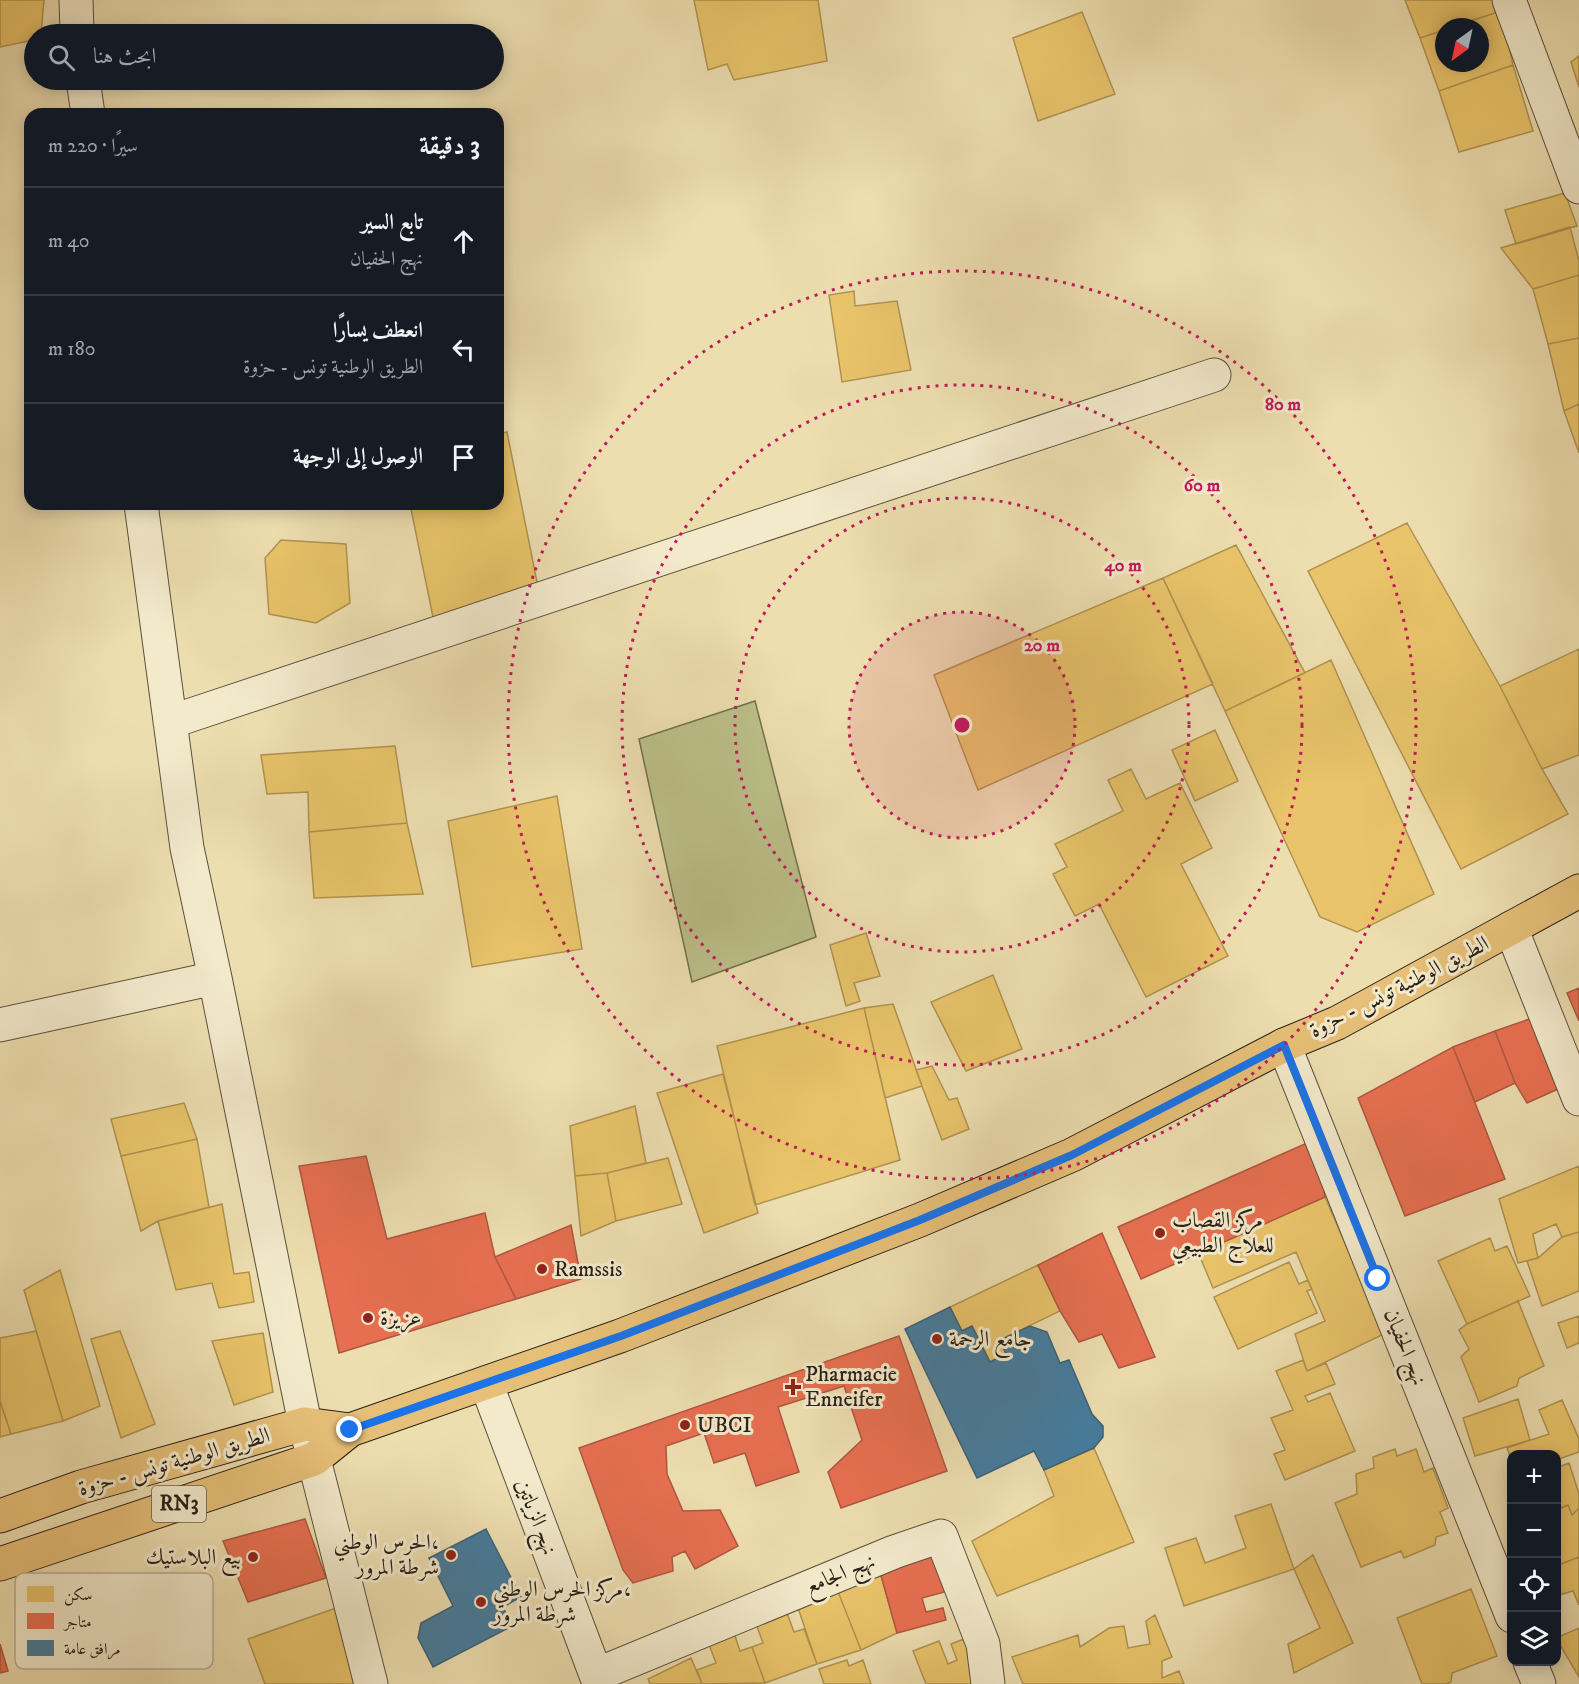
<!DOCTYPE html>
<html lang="ar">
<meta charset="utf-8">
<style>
:root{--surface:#171b24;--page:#242831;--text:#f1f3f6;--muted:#9ea1a6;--line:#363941}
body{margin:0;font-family:"IM FELL DW Pica",Amiri,serif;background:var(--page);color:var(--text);direction:rtl}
.controls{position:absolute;right:18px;bottom:18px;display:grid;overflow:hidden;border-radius:12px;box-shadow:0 3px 15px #0003}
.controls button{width:54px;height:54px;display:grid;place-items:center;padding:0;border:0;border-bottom:2px solid var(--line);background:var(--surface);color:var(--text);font:30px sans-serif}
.compass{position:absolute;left:1435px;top:18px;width:54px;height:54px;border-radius:50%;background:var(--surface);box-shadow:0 3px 15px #0003;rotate:213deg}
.stop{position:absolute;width:18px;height:18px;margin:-14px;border:4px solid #1a73e8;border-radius:50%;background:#fff}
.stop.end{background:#1a73e8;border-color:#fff;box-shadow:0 2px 6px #0008}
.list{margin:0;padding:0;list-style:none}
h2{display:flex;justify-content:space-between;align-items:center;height:78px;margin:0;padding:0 24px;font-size:26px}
h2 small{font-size:20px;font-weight:400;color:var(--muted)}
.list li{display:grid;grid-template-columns:39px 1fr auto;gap:18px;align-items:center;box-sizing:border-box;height:108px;padding:0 24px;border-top:2px solid var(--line)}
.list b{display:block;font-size:22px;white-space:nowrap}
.list p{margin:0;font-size:20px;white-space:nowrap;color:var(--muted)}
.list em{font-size:20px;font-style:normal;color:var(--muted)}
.icon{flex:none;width:33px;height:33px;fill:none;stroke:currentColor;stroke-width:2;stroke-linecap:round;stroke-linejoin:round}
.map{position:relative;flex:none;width:1579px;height:1684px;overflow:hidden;direction:ltr}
.search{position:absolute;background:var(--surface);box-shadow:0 3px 15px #0003;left:24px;top:24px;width:480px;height:66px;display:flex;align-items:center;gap:15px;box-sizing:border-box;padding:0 21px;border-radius:33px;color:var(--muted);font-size:22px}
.panel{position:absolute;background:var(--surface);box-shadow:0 3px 15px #0003;left:24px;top:108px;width:480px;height:402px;border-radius:18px;direction:rtl}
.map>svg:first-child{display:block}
</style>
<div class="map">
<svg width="1579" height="1684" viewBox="0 0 1579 1684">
<rect width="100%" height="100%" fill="#eddeb0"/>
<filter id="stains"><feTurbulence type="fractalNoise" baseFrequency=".00333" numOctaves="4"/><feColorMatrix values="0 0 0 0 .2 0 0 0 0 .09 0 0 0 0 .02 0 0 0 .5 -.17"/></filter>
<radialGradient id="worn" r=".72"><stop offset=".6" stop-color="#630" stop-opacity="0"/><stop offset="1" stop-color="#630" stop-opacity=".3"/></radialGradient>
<path fill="#bcc089" stroke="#727050" stroke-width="1.5" d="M 755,701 L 816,937 L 692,982 L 639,739 Z"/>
<path fill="#e9c46a" stroke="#af9351" stroke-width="1.5" d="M 0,0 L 44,0 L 41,34 L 34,34 L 34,40 L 0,47 Z
M 694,0 L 818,0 L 827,61 L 734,80 L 727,64 L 708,70 Z
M 1405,0 L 1496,0 L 1501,11 L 1452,27 L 1444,27 L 1444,30 L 1420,38 Z
M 1501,11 L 1513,65 L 1439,91 L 1420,38 L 1444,30 L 1444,63 L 1480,63 L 1480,27 L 1452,27 Z
M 1082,12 L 1115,94 L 1038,121 L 1013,38 Z
M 1579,56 L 1579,87 L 1571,62 Z
M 1513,65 L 1533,131 L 1459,152 L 1439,91 Z
M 1565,193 L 1577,226 L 1516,244 L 1505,210 Z
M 1570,227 L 1579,261 L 1579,275 L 1533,289 L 1501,248 Z
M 1579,275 L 1579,338 L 1548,344 L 1533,289 Z
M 854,291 L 855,306 L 897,301 L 911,370 L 842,382 L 829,295 Z
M 1579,338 L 1579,404 L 1564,411 L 1548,344 Z
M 1579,404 L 1579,453 L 1564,411 Z
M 507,432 L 538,587 L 434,622 L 410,504 L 498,504 L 498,434 Z
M 1407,523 L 1500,686 L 1542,769 L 1568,814 L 1461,869 L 1308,571 Z
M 281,540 L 346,544 L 350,603 L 316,623 L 269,614 L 265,558 Z
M 1236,545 L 1305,673 L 1225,711 L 1163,578 Z
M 1163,578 L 1213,684 L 978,790 L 934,675 Z
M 1579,649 L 1579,755 L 1542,769 L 1500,686 Z
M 1331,660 L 1434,894 L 1357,932 L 1320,917 L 1225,711 Z
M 1215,730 L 1238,781 L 1195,801 L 1172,750 Z
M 395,746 L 407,823 L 309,832 L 308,792 L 267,794 L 261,755 Z
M 1131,769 L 1146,799 L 1180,783 L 1212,848 L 1181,864 L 1228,956 L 1146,997 L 1099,904 L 1075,916 L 1053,874 L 1067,867 L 1055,844 L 1123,811 L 1108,780 Z
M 557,796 L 582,949 L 472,967 L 448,821 Z
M 407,823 L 423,894 L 314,898 L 309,832 Z
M 866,933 L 880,976 L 854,983 L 860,1001 L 846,1006 L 830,945 Z
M 993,975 L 1022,1049 L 966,1071 L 931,1002 Z
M 893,1004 L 922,1086 L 885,1098 L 864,1008 Z
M 864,1008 L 900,1160 L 755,1205 L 717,1046 Z
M 932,1066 L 949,1100 L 957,1098 L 969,1129 L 942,1140 L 916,1070 Z
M 723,1074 L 758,1213 L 704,1233 L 657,1093 Z
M 184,1103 L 197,1139 L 121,1156 L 111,1119 Z
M 635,1106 L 646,1163 L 607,1173 L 575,1176 L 570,1126 Z
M 197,1139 L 209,1207 L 158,1221 L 141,1231 L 121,1156 Z
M 668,1158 L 682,1204 L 616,1221 L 607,1173 Z
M 1579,1166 L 1579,1232 L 1562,1237 L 1556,1224 L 1533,1234 L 1538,1258 L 1518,1263 L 1499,1199 Z
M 607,1173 L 616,1221 L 581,1236 L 575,1176 Z
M 1325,1197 L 1384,1334 L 1307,1371 L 1295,1334 L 1325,1321 L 1296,1252 L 1213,1288 L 1198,1252 Z
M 222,1204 L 234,1274 L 249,1272 L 254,1302 L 219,1308 L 212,1283 L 176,1290 L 158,1221 Z
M 1579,1232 L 1579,1291 L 1542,1306 L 1527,1261 L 1538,1258 L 1562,1237 Z
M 1490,1238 L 1495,1251 L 1507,1246 L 1530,1296 L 1467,1324 L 1438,1261 Z
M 1289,1262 L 1299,1284 L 1308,1280 L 1312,1289 L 1307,1291 L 1317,1313 L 1238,1349 L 1214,1297 Z
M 1038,1265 L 1060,1311 L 1000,1340 L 1006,1354 L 990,1362 L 972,1326 L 962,1331 L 950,1307 Z
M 60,1270 L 100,1406 L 63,1421 L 24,1290 Z
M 1518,1301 L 1544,1366 L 1519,1378 L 1517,1386 L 1479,1402 L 1461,1357 L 1469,1349 L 1459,1330 L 1467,1324 Z
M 1579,1316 L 1579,1343 L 1567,1348 L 1558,1323 Z
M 36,1331 L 63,1421 L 11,1434 L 0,1401 L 0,1338 Z
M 120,1331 L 155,1424 L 121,1438 L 91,1339 Z
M 263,1333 L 273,1392 L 234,1405 L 212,1341 Z
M 1303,1360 L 1307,1371 L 1326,1363 L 1335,1384 L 1305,1396 L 1308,1402 L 1330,1393 L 1355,1451 L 1285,1480 L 1274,1454 L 1285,1450 L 1271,1418 L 1293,1410 L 1276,1371 Z
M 1518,1399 L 1530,1440 L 1475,1456 L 1463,1418 Z
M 1562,1400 L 1579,1439 L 1579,1452 L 1556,1460 L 1556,1454 L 1512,1454 L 1512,1462 L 1507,1448 L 1549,1434 L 1539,1410 Z
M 0,1401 L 11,1434 L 0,1437 Z
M 1094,1448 L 1134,1542 L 997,1596 L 972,1541 L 1054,1496 L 1044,1470 Z
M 1395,1449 L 1397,1456 L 1416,1449 L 1424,1472 L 1433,1468 L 1448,1508 L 1440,1512 L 1448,1533 L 1436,1537 L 1435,1545 L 1404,1558 L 1401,1551 L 1361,1567 L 1335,1503 L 1357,1494 L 1356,1474 L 1374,1468 L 1373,1457 Z
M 1569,1463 L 1579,1494 L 1579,1508 L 1572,1515 L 1568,1505 L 1556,1510 L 1556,1468 Z
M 1271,1504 L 1294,1569 L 1184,1606 L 1165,1548 L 1196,1538 L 1205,1563 L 1246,1548 L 1235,1516 Z
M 1568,1505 L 1572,1515 L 1579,1508 L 1579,1557 L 1556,1566 L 1556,1510 Z
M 1313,1555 L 1353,1643 L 1294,1673 L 1288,1644 L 1320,1628 L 1294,1569 Z
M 1579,1557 L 1579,1605 L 1573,1591 L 1559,1595 L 1556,1587 L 1556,1566 Z
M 880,1572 L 897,1633 L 861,1650 L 835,1584 Z
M 835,1584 L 861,1650 L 817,1664 L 795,1599 Z
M 1471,1589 L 1497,1656 L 1452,1673 L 1451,1682 L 1446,1684 L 1422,1684 L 1397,1618 Z
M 336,1608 L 363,1684 L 265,1684 L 248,1639 Z
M 787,1613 L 794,1632 L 804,1629 L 817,1664 L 765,1683 L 752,1647 L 763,1643 L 755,1621 Z
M 1155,1615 L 1172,1657 L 1162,1661 L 1162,1678 L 1179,1671 L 1184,1684 L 1023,1684 L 1012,1657 L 1078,1635 L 1080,1647 L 1109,1628 L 1124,1626 L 1128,1648 L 1150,1644 L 1146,1621 Z
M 1579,1628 L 1579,1677 L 1556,1638 Z
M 734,1633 L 740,1651 L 752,1647 L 765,1683 L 702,1684 L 697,1670 L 716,1663 L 708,1642 Z
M 964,1639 L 980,1684 L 926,1684 L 913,1651 L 939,1641 L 948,1664 L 957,1660 L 951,1644 Z
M 691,1658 L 702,1684 L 650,1684 L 648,1679 Z
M 847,1660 L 849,1666 L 863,1660 L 871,1684 L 824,1684 L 819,1669 Z"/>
<path fill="#e76f51" stroke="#ae5740" stroke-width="1.5" d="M 1579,988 L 1579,1021 L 1567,993 Z
M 1541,1015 L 1567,1085 L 1527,1103 L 1515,1083 L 1495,1031 Z
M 1495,1031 L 1515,1083 L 1475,1102 L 1453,1047 Z
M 1453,1047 L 1505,1179 L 1405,1216 L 1358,1098 Z
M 1316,1139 L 1325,1197 L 1141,1279 L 1118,1227 Z
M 366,1156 L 387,1239 L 485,1213 L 495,1257 L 516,1299 L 339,1353 L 299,1166 Z
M 571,1225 L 581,1279 L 516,1299 L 495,1257 Z
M 1102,1233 L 1155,1357 L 1119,1368 L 1102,1334 L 1079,1342 L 1060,1311 L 1038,1265 Z
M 899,1336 L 947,1471 L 841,1508 L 828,1472 L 862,1440 L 844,1386 L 778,1407 L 799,1472 L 756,1486 L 745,1453 L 714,1463 L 704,1433 L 666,1446 L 667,1474 L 683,1511 L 720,1510 L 738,1546 L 695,1569 L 685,1551 L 672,1557 L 673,1571 L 633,1583 L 623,1570 L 579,1448 Z
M 305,1519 L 326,1578 L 248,1602 L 223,1541 Z
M 938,1549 L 948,1591 L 922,1598 L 926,1612 L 943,1608 L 946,1620 L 897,1633 L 880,1572 Z
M 0,1644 L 8,1671 L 0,1673 Z"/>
<path fill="#457b9d" stroke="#3c6075" stroke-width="1.5" d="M 950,1307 L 962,1331 L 972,1326 L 990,1362 L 1006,1354 L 1000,1340 L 1030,1326 L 1047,1332 L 1060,1363 L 1069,1360 L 1092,1414 L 1103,1426 L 1103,1437 L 1094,1448 L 1044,1470 L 1034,1451 L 977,1478 L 905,1329 Z
M 486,1529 L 521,1597 L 503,1607 L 512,1626 L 433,1667 L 418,1638 L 421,1623 L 453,1606 L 429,1558 Z"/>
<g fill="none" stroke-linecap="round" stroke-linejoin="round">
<defs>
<path id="minor" d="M 76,0 L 77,34
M 1509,0 L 1579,187
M 83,80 L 88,114
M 141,504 L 187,848 L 215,978 L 305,1424 L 371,1684
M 170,722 L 1214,375
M 1511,928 L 1579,1099
M 0,1025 L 215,978
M 1284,1045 L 1512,1616
M 486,1383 L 596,1675 L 602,1684
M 1530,1662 L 1539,1684
M 596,1675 L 894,1552 L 941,1536 L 983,1644 L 988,1684"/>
<path id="major" d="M 0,1516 L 81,1487 L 305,1424 L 350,1430
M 0,1564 L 314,1459 L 350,1430 L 620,1336 L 920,1220 L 1072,1155 L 1284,1045 L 1337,1023 L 1579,891"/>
</defs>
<use href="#minor" stroke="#59503d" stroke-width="35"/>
<use href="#major" stroke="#282017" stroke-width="35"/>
<use href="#minor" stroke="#f3eacc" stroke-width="33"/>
<use href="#major" stroke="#e6bf78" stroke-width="33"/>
</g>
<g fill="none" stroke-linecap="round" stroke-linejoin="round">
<path stroke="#1a73e8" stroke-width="8" d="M 350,1430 L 621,1336 L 920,1220 L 1072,1155 L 1284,1045 L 1378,1279"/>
</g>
<circle cx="962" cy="725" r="113" fill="#c2185b" fill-opacity=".12"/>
<g fill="none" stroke="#c2185b" stroke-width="3" stroke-dasharray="3 6">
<circle cx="962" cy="725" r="113"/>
<circle cx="962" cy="725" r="227"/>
<circle cx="962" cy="725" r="340"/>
<circle cx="962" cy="725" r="454"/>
</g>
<g fill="#8f2418" stroke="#f3eacc" stroke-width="2">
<circle cx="1160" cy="1233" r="6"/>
<circle cx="542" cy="1269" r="6"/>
<circle cx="368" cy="1318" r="6"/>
<circle cx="937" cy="1339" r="6"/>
<path d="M790 1378h6v6h6v6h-6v6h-6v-6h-6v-6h6z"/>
<circle cx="685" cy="1425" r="6"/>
<circle cx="451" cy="1555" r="6"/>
<circle cx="253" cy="1557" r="6"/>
<circle cx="481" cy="1602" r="6"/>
</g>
<g text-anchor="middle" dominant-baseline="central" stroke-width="6" stroke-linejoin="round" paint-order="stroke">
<rect fill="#f3eacc" stroke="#655d4d" stroke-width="1.5" x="152" y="1486" width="54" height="36" rx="4.5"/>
<g font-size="21" font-weight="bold" fill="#282017">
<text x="179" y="1504">RN3</text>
</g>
<g font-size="22" fill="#282017" stroke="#f3eacc">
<text transform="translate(1399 987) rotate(-27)">الطريق الوطنية تونس - حزوة</text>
<text transform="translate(1405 1347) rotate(68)">نهج الحفيان</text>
<text transform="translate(174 1462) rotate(-16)">الطريق الوطنية تونس - حزوة</text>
<text transform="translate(536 1517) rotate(69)">نهج الزياتين</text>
<text transform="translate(840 1574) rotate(-22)">نهج الجامع</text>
</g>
<g font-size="22" fill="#282017" stroke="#f3eacc" text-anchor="start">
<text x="1172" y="1220">مركز القصاب<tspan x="1172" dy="25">للعلاج الطبيعي</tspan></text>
<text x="554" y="1269">Ramssis</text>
<text x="380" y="1318">عزيزة</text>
<text x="949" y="1339">جامع الرحمة</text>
<text x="805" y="1374">Pharmacie<tspan x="805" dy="25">Enneifer</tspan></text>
<text x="697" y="1425">UBCI</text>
<text x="439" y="1542" text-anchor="end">الحرس الوطني،<tspan x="439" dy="25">شرطة المرور</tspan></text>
<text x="241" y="1557" text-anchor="end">بيع البلاستيك</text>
<text x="493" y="1589">مركز الحرس الوطني،<tspan x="493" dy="25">شرطة المرور</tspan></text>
</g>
</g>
<rect x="15" y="1573" width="198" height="96" rx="9" fill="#f3eacc" stroke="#b6ad96" stroke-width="1.5"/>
<rect x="27" y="1586" width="27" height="16" fill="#e9c46a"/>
<rect x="27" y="1613" width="27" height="16" fill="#e76f51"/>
<rect x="27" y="1640" width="27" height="16" fill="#457b9d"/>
<g font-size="16" fill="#282017">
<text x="64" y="1600">سكن</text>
<text x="64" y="1627">متاجر</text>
<text x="64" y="1654">مرافق عامة</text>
</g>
<circle cx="962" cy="725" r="9" fill="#c2185b" stroke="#f3eacc" stroke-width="3"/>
<g font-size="18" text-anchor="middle" font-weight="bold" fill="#c2185b" stroke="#f3eacc" stroke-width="6" stroke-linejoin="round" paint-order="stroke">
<text x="1283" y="410">80 m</text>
<text x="1202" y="491">60 m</text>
<text x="1123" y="571">40 m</text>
<text x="1042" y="651">20 m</text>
</g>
<rect width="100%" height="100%" filter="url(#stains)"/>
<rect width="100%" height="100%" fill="url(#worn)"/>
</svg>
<div class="controls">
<button>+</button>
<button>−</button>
<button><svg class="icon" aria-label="locate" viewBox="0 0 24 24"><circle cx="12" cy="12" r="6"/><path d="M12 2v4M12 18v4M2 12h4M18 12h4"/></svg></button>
<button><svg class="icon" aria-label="layers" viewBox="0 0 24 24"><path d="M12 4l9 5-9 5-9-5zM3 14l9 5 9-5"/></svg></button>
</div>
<svg class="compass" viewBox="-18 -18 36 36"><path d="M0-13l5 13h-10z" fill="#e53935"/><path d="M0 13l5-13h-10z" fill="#9ea1a6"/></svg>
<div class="stop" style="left:1378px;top:1279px"></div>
<div class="stop end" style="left:350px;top:1430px"></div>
<div class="search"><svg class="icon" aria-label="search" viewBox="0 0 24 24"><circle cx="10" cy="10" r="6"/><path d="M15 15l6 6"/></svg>ابحث هنا</div>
<section class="panel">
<h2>3 دقيقة<small>سيرًا · 220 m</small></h2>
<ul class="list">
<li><svg class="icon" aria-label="ahead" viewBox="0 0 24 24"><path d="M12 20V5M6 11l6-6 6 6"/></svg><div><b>تابع السير</b><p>نهج الحفيان</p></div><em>40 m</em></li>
<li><svg class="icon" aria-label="left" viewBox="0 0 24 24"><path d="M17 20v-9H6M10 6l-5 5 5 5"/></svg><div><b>انعطف يسارًا</b><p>الطريق الوطنية تونس - حزوة</p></div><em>180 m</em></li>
<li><svg class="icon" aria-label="arrive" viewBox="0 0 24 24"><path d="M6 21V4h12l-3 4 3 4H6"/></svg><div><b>الوصول إلى الوجهة</b></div></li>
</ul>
</section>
</div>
